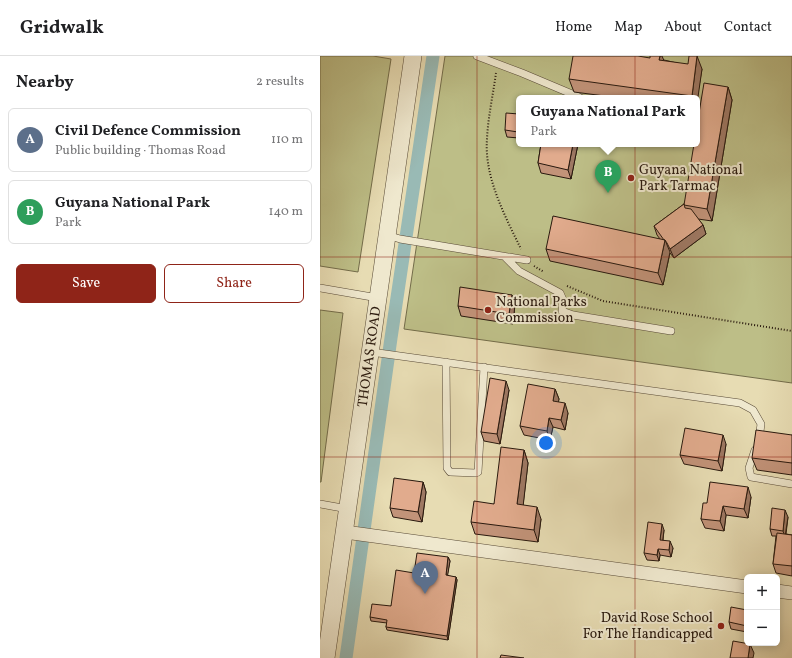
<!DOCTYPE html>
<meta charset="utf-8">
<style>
:root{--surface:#fff;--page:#f6f6f6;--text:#202124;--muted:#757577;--line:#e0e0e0;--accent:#8f2418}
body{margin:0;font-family:Vollkorn,serif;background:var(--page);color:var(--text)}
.controls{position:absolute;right:12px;bottom:12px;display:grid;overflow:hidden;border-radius:6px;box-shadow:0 2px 10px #0003}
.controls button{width:36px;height:36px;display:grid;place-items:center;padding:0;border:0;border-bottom:1px solid var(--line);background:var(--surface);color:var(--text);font:20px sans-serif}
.you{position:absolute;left:226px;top:387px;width:14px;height:14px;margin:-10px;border:3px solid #fff;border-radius:50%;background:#1a73e8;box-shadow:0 0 0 6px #1a73e833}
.badge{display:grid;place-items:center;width:26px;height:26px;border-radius:50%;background:var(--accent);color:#fff;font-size:13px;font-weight:700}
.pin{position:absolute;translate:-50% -33px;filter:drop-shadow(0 1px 2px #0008)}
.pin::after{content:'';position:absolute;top:21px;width:14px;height:12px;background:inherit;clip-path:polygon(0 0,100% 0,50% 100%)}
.popup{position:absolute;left:196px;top:39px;width:184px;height:52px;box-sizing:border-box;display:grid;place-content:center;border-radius:6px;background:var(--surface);filter:drop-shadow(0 1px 3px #0005);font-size:13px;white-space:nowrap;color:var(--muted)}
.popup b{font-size:15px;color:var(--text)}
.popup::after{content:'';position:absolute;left:50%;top:100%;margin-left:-8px;border:8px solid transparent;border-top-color:var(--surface)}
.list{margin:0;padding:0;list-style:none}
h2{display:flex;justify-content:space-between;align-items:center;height:52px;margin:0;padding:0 16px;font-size:17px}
h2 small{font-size:13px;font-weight:400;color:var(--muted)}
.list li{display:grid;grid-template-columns:26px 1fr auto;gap:12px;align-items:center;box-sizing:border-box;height:64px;margin:0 8px 8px;padding:0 8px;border:1px solid var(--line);border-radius:6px}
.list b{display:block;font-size:15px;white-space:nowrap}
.list p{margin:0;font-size:13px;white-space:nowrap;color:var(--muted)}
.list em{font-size:13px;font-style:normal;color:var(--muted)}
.actions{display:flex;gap:8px;padding:12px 16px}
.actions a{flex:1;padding:9px 0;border:1px solid var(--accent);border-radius:6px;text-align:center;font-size:14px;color:var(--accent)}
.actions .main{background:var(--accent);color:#fff}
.map{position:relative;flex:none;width:472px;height:602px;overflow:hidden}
header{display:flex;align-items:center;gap:24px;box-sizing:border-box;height:56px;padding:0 20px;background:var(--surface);border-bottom:1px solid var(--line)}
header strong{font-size:19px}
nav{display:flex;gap:22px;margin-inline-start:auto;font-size:14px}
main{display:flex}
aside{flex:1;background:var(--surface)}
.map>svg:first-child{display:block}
</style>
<header>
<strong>Gridwalk</strong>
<nav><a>Home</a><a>Map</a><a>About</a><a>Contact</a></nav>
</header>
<main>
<aside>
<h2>Nearby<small>2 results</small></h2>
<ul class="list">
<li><span class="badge" style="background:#5c6f8a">A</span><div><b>Civil Defence Commission</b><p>Public building · Thomas Road</p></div><em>110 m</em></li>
<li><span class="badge" style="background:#2e9e5b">B</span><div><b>Guyana National Park</b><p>Park</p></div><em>140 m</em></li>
</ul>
<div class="actions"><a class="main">Save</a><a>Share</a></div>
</aside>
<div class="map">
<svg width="472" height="602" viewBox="0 0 472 602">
<rect width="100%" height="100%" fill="#e7dcb3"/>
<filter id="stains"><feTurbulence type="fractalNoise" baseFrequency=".005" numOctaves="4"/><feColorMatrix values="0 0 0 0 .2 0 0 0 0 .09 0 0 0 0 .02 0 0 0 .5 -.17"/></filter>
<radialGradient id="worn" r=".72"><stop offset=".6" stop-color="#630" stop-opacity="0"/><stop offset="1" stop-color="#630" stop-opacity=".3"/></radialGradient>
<path fill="#bdbe87" stroke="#736c4a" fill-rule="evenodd" d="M 0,0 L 53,0 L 71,3 L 38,216 L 0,210 Z
M 125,0 L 472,0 L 472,327 L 84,273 ZM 199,42 L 377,42 L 377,88 L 199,88 Z
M 0,254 L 23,257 L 1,426 L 0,426 Z"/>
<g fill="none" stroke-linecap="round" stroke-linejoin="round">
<path stroke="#99bab5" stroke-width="13" d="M 26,602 L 71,282 L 113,0"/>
<defs>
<path id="service" d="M 157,0 L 202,17 L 259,41
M 67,179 L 80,183 L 207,204
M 185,201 L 199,215 L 240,237 L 243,244 L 242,255 L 253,259 L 351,275
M 0,232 L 58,242
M 51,296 L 420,347 L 433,354 L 441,368 L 439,383
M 126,306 L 127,412 L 130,416 L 156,417 L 158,416 L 164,311
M 435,394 L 429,412 L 431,421 L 472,428
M 0,448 L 28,453"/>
<path id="minor" d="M 25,476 L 427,531
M 457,535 L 472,537"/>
<path id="tertiary" d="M 6,602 L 93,0"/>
</defs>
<use href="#service" stroke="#584a37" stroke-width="8"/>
<use href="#minor" stroke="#584a37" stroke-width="14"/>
<use href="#tertiary" stroke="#584a37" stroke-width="18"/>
<path stroke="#29190e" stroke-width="2" stroke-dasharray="1 2" stroke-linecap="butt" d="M 176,17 C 173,39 168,61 167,83 C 164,121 185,160 201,193
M 214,210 L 224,216
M 247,230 L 283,245 L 472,275"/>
<use href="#service" stroke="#efe8ce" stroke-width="7"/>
<use href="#minor" stroke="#efe8ce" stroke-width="13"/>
<use href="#tertiary" stroke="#efe8ce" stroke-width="17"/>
</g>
<path fill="#c29379" stroke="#29190e" d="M 344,4 L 382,13 L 377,42 L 300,42 L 254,36 L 249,23 Z
M 408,31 L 412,44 L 392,165 L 378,163 L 383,169 L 386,178 L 354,202 L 350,197 L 343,229 L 230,205 L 226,193 L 340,183 L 337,179 L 334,170 L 364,148 Z
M 199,58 L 199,82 L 187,81 L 185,74 Z
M 221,88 L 258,88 L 251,123 L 221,117 L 218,107 Z
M 192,239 L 195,248 L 193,268 L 141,260 L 138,250 Z
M 235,333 L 239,343 L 238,346 L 248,357 L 245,374 L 233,371 L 230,384 L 204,379 L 200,370 Z
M 189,334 L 180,388 L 164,385 L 161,376 Z
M 472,379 L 472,419 L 437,414 L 432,402 Z
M 406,388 L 402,415 L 364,408 L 360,399 Z
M 204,394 L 208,407 L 203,449 L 221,463 L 218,486 L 155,478 L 151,466 L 174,448 Z
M 103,426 L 106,436 L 102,466 L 73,461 L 70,452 Z
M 431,441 L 428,462 L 406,459 L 404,475 L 385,472 L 381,463 L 387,447 Z
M 468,461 L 466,478 L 472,479 L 472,520 L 456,517 L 453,508 L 456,480 L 452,480 L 450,473 Z
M 344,474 L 343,484 L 353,492 L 351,501 L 340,499 L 339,505 L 327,504 L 324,497 Z
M 128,501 L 130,505 L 127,520 L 136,521 L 137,524 L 128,584 L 67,574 L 66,571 L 67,567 L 51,565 L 50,561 L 71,550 L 94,517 Z
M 427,554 L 427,576 L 411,573 L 409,566 Z"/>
<path fill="#9e7863" stroke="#29190e" d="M 340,0 L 342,0 L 345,7 L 339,4 Z
M 377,0 L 382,13 L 377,48 L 377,42 L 373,42 L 372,40 Z
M 408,31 L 412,44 L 392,165 L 387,153 Z
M 199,65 L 199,79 L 198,76 Z
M 253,88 L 258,88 L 251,123 L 248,114 Z
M 383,169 L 386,178 L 354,202 L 350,193 Z
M 345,184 L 350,196 L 343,229 L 338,217 Z
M 192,239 L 195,248 L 193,268 L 189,258 Z
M 186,325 L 189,334 L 180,388 L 177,378 Z
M 235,333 L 239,343 L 237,355 L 233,345 Z
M 245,347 L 248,357 L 245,374 L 241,364 Z
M 229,362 L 233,371 L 230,384 L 227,375 Z
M 403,379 L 406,388 L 402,415 L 398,405 Z
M 204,394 L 208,407 L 202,460 L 197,448 Z
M 103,426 L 106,436 L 102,466 L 98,456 Z
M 428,431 L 431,441 L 428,462 L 424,453 Z
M 403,450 L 406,459 L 404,475 L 400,465 Z
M 217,451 L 221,463 L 218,486 L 214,474 Z
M 465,454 L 468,461 L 465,481 L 463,475 Z
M 342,468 L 344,474 L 342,490 L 340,484 Z
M 350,485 L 353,492 L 351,501 L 349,494 Z
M 338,493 L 340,499 L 339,505 L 337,499 Z
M 128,501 L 130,505 L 127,523 L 126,519 Z
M 136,521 L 137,524 L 128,584 L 127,580 Z
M 430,588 L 434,597 L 433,602 L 428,602 Z"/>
<path fill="#e1ab8d" stroke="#29190e" d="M 253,0 L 318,0 L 330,2 L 330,0 L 340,0 L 339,4 L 368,8 L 369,0 L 377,0 L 372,40 L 249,23 Z
M 384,27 L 408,31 L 387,153 L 364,149 L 374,88 L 377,88 L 377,69 Z
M 186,57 L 199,58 L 198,76 L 185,74 Z
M 221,88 L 253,88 L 248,114 L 218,107 Z
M 364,148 L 365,152 L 371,153 L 383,169 L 350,193 L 347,187 L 345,184 L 344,184 L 334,170 Z
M 233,160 L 345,184 L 338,217 L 226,193 Z
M 140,231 L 192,239 L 189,258 L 138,250 Z
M 170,322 L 186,325 L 177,378 L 161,376 Z
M 208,328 L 235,333 L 233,345 L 245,347 L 241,364 L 229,362 L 227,375 L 200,370 Z
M 365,372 L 403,379 L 398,405 L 360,399 Z
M 436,374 L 472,379 L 472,407 L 432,402 Z
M 181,391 L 204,394 L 197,448 L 217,451 L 214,474 L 151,466 L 154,445 L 174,448 Z
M 74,422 L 103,426 L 98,456 L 70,452 Z
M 390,426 L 428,431 L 424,453 L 403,450 L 400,465 L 381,463 L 383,447 L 387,447 Z
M 452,452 L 465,454 L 463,475 L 450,473 Z
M 328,466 L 342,468 L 340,484 L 350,485 L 349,494 L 338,493 L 337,499 L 324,497 Z
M 457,477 L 472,479 L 472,510 L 453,508 Z
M 97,497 L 128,501 L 126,519 L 136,521 L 127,580 L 66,571 L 67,564 L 50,561 L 52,548 L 71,550 L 76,514 L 94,517 Z
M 411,551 L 427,554 L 427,570 L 409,566 Z
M 413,585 L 430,588 L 428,602 L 410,602 Z
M 181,599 L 204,602 L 180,602 Z"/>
<path fill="none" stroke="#8f2418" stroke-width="1" stroke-opacity="0.55" d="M 157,0 L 157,602M 315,0 L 315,602M 0,201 L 472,201M 0,401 L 472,401"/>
<g fill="#8f2418" stroke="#efe8ce" stroke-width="1.5">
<circle cx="311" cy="122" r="4"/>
<circle cx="168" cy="254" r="4"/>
<circle cx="401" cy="570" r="4"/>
</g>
<g text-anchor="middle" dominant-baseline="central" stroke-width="4" stroke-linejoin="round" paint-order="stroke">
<g font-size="14" fill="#29190e" stroke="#efe8ce" text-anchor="start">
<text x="319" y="114">Guyana National<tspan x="319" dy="16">Park Tarmac</tspan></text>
<text x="176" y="246">National Parks<tspan x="176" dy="16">Commission</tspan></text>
<text x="393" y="562" text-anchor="end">David Rose School<tspan x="393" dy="16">For The Handicapped</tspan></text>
</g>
<g font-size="14" fill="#29190e" stroke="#efe8ce">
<text transform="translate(50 301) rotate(-82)">THOMAS ROAD</text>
</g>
</g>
<rect width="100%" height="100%" filter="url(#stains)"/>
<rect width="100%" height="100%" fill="url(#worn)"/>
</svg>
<div class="controls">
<button>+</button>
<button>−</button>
</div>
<div class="you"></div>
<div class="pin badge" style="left:105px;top:538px;background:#5c6f8a">A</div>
<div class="pin badge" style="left:288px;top:137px;background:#2e9e5b">B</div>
<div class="popup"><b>Guyana National Park</b>Park</div>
</div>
</main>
